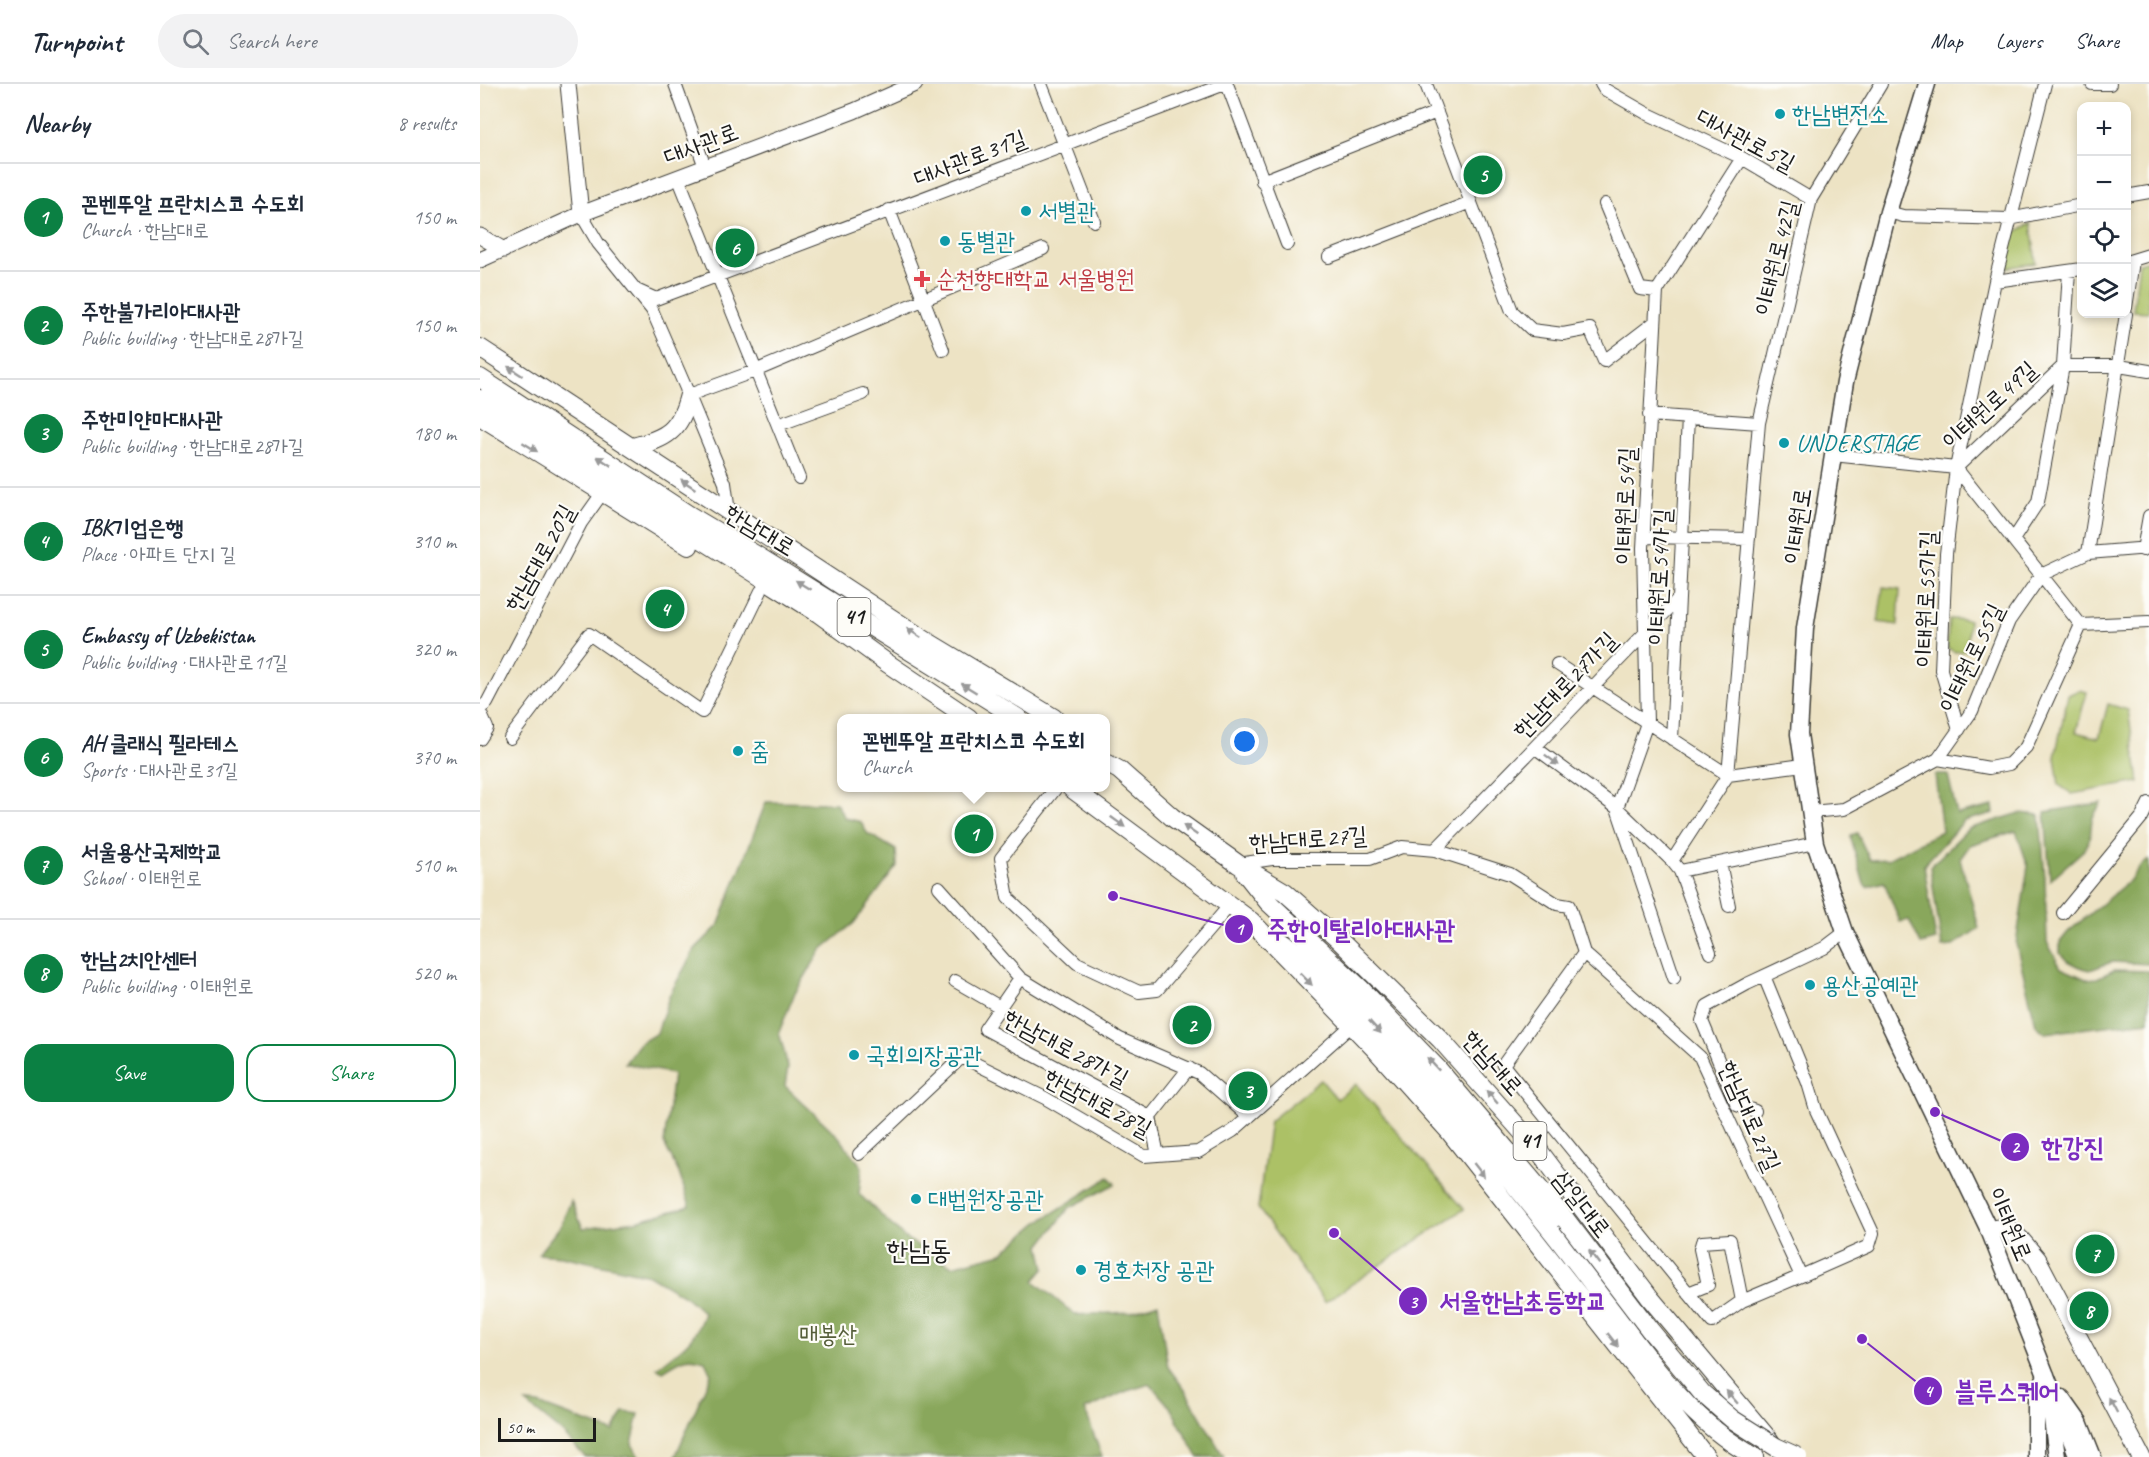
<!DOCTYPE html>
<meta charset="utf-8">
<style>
:root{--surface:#fff;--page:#f2f2f3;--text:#1f2937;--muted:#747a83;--line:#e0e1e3;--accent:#0b8043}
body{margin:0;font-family:Caveat,"Poor Story",sans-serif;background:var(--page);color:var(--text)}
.controls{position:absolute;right:18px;top:18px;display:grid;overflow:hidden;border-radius:12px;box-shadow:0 3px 9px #0003}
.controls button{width:54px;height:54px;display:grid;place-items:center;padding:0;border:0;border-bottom:2px solid var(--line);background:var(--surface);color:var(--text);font:30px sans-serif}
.scale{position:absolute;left:18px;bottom:15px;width:98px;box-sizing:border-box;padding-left:6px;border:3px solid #1c1c1c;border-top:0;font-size:16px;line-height:21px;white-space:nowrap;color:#1c1c1c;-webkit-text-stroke:4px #fdfcf7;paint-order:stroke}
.you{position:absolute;left:765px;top:658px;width:21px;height:21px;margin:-15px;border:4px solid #fff;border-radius:50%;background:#1a73e8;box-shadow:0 0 0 9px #1a73e833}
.badge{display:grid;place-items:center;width:39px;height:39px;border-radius:50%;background:var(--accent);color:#fff;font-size:20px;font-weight:700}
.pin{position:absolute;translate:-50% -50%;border:3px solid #fff;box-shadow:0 2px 6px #0006}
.popup{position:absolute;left:357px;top:630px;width:273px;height:78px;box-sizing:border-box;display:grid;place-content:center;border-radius:12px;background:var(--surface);filter:drop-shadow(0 2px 4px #0005);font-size:20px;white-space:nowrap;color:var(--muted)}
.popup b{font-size:22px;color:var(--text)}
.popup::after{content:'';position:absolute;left:50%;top:100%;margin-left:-12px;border:12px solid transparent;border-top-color:var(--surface)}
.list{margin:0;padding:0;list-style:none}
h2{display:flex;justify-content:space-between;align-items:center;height:78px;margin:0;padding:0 24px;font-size:26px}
h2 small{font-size:20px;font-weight:400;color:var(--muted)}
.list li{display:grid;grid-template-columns:39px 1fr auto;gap:18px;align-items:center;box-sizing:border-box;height:108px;padding:0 24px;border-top:2px solid var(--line)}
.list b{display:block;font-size:22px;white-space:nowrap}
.list p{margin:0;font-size:20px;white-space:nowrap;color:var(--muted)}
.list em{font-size:20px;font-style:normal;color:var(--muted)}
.actions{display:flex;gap:12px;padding:18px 24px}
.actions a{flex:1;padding:14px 0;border:2px solid var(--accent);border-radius:18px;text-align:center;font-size:21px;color:var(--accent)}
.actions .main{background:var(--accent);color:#fff}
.icon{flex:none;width:33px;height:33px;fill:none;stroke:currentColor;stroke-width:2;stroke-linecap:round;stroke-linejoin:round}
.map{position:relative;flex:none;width:1669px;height:1373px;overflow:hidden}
header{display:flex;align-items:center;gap:36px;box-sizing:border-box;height:84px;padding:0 30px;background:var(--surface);border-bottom:2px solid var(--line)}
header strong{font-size:28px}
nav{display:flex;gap:33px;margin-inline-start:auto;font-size:21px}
.search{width:420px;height:54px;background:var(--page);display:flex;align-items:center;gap:15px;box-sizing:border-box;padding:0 21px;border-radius:33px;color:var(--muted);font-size:22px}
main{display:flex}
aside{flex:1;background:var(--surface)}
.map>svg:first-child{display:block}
</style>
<header>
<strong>Turnpoint</strong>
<div class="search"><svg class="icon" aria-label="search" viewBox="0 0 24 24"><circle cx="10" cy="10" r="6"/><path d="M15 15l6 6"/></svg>Search here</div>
<nav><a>Map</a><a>Layers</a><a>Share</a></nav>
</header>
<main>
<aside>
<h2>Nearby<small>8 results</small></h2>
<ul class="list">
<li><span class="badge">1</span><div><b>꼰벤뚜알 프란치스코 수도회</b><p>Church · 한남대로</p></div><em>150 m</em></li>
<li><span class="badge">2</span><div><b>주한불가리아대사관</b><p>Public building · 한남대로28가길</p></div><em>150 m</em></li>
<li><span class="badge">3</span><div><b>주한미얀마대사관</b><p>Public building · 한남대로28가길</p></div><em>180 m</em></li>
<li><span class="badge">4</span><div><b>IBK기업은행</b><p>Place · 아파트 단지 길</p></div><em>310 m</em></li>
<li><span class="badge">5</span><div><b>Embassy of Uzbekistan</b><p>Public building · 대사관로11길</p></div><em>320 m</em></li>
<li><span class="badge">6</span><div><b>AH 클래식 필라테스</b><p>Sports · 대사관로31길</p></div><em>370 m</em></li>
<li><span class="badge">7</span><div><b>서울용산국제학교</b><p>School · 이태원로</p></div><em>510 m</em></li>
<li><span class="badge">8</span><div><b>한남2치안센터</b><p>Public building · 이태원로</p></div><em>520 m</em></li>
</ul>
<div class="actions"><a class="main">Save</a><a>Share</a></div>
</aside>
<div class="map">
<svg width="1669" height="1373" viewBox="0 0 1669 1373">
<rect width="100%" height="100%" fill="#fdfcf7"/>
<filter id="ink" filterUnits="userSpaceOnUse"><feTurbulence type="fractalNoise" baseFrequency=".0167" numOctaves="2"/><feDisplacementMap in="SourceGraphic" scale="12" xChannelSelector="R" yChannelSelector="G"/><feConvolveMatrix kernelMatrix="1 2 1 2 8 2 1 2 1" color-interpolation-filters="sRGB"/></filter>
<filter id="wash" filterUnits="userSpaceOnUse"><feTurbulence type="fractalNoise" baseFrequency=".008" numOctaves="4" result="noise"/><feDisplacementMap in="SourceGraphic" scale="24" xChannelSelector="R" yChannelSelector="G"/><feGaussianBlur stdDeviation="1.35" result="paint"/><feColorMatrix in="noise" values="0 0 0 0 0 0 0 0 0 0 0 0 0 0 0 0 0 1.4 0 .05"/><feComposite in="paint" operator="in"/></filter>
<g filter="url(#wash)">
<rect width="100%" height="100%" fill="#ede3c4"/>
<path fill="#acc166" stroke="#646e41" stroke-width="1.5" d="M 1551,139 L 1556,179 L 1527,184 L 1526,177 L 1534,149 Z
M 1669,176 L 1669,228 L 1653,227 L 1659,179 Z
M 1403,503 L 1420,505 L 1418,541 L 1398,538 Z
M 1469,535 L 1489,536 L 1487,567 L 1475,568 L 1467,564 Z
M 1599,606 L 1607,608 L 1596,648 L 1619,654 L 1628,620 L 1648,626 L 1659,698 L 1592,710 L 1579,701 L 1575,673 L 1588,611 Z
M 841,996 L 857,1015 L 876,1000 L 984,1125 L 845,1218 L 778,1124 L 790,1037 Z"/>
<path fill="#89a75b" stroke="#52623c" stroke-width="1.5" d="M 1455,691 L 1468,691 L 1477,730 L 1513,722 L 1514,729 L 1484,737 L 1444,781 L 1456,856 L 1441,860 L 1429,836 L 1420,838 L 1404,798 L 1387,803 L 1384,800 L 1371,755 L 1371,751 L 1377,749 L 1390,776 L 1408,775 L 1462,747 Z
M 286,718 L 356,719 L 365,734 L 381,738 L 387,749 L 416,766 L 417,782 L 374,839 L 341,866 L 314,911 L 299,948 L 308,983 L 305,1002 L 359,1053 L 382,1083 L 379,1110 L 425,1154 L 472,1182 L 522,1169 L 557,1139 L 629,1093 L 635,1100 L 589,1124 L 560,1162 L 565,1184 L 554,1197 L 595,1231 L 651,1228 L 678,1219 L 688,1283 L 705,1306 L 744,1373 L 718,1373 L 690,1323 L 670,1300 L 647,1307 L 605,1326 L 622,1373 L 195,1373 L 231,1290 L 225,1277 C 205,1270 200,1277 183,1287 L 177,1284 C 200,1264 214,1260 224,1229 L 206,1213 L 169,1191 L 81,1172 L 58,1170 L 81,1141 L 91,1117 L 103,1144 L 156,1137 L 210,1122 L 199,1089 L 184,1059 L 193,990 L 145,979 L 160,959 L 177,949 L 190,910 L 215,865 L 238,842 Z
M 1621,719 L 1612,735 L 1610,754 L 1605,765 L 1570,796 L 1565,728 Z
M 1540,729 L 1560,731 L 1565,795 L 1567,858 L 1581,884 L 1606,895 L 1617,894 L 1634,886 L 1669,887 L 1669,937 L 1565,949 L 1556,941 L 1536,860 L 1548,782 L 1536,747 L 1490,761 L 1480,775 L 1499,844 L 1473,862 L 1462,863 L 1450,783 L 1488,745 Z
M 1669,776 L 1669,880 L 1632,878 L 1610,886 L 1599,883 L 1587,877 L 1580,869 L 1580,858 L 1588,848 L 1650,796 L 1660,782 Z
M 46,1319 L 58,1320 L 133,1348 L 144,1328 L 159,1330 L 152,1360 L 159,1373 L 105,1373 L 83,1349 Z"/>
</g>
<g filter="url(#ink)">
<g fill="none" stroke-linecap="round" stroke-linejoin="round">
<defs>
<path id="minor" d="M 195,0 L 225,83
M 561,0 L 614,137
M 747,0 L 807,160
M 946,0 L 1032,227 L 1052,246 L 1083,250 L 1110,245 L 1124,277 L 1175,238
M 1121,0 L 1124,5 L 1166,29 L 1262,74 L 1331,115
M 1612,0 L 1630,0
M 198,93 L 319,394
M 782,97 L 957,28
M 1646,112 L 1669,108
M 1125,120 L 1160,205 L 1177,207
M 409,126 L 463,266
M 1408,128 L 1423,132 L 1529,135 L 1602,121
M 101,130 L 118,159 L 172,226 L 205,302 L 245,399 L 249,428
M 849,173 L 991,118
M 1646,178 L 1669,171
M 1515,197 L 1602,185
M 156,206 L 176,215 L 745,0
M 1646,224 L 1653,177
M 209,311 L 275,287 L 563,165
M 1169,331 L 1279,339
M 298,341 L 383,310
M 1353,371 L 1476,384 L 1583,282 L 1639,282 L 1669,287
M 1164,453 L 1269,455
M 1533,456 L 1558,418 L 1583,282 L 1589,187
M 1663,466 L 1669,432
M 1608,469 L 1646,230
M 1601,541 L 1669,538
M 1077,580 L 1248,691 L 1323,681
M 0,624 L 7,619 L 101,439 L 123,408
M 0,628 L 7,644 L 0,655
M 1479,646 L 1461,586 L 1466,470 L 1476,384 L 1515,197 L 1565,0
M 30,654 L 109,550 L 222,628 L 281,507
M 1192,655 L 1208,334
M 1050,668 L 1199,514
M 1458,675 L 1509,684 L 1529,680 L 1546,663 L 1601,541 L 1476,384
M 576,704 L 521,774 L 528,814 L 597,879 L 659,908 L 677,906 L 750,821
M 1330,728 L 1364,725 L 1458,675 L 1492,627 L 1529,537 L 1561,491 L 1608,469 L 1669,464
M 955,766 L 1053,665 L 1057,665 L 1137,724 L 1192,777 L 1200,787 L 1230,869
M 1192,777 L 1248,691 L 1279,339 L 1331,115 L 1401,0
M 1240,779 L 1249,822
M 758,780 L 792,775 L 890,775 L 922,763 L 955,766 L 1030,790 L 1077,820 L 1089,822 L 1104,869 L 1220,973 L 1321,1192 L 1262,1217 L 1232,1238 L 1023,981 L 1104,869
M 1200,787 L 1335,759
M 459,803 L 540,894 L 640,955 L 719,989 L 769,1033
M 1583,829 L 1662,733 L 1669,719
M 1284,892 L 1328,999 L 1336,1026 L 1393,1149 L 1389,1162 L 1321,1192
M 540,894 L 505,945 L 670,1033
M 1194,894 L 1137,724 L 1167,639 L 1163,464 L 1177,207 L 1262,74
M 475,897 L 520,923
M 1275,1027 L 1257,1021 L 1222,937 L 1227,922 L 1267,900 L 1344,864 L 1365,848
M 379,1070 L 482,973 L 565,1014 L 664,1072 L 718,1068 L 753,1047 L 872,941
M 678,1071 L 670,1033 L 709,984
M 1208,1209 L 1228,1201 L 1220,1165 L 1222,1158 L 1250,1156 L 1262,1217"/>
<path id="tertiary" d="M 88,0 L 101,130
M 0,152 L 24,166
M 0,176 L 101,130 L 374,27 L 435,0"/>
<path id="secondary" d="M 1447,0 L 1408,128 L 1365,298 L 1325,544 L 1319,650 L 1335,759 L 1365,848 L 1509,1146 L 1598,1373
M 1582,1314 L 1599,1338 L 1613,1373
M 1570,1319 L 1577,1373
M 1556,1373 L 1556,1316 L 1566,1291"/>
<path id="primary" d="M 0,264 L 443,555 L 574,634
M 0,294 L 209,431 L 276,471 L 538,634
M 0,315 L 338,529 L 407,579 L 489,634
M 0,332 L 209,462
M 153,363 C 187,354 200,347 209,311
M 626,679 L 639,686 L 692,733 L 758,780 L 805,808 L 860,857 L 960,955 L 1059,1067 L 1171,1215 L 1290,1357
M 591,704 L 771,837 L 896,966 L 969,1047 L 1226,1373
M 765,789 L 788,818 L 880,904 L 958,985 L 1086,1136
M 799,856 C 842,885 877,923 913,961 C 982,1035 1047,1114 1109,1195 C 1157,1259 1202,1334 1275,1373
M 1509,1146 L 1526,1143 L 1540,1155 L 1557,1175 L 1661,1373"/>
</defs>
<use href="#minor" stroke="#3b3a35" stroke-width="14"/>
<use href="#tertiary" stroke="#3b3a35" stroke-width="17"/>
<use href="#secondary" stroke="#3b3a35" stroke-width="19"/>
<use href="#primary" stroke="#3b3a35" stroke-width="20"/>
<use href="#minor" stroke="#fff" stroke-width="12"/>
<use href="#tertiary" stroke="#fff" stroke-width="15"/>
<use href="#secondary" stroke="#fff" stroke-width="16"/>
<use href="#primary" stroke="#fff" stroke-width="18"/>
<defs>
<path id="primary-bridge" d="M 1086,1136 L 1170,1246 L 1222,1309 L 1252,1335 L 1296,1363 L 1318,1373"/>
</defs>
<use href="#primary-bridge" stroke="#3b3a35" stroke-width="20" stroke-linecap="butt"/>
<use href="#primary-bridge" stroke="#fff" stroke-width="18"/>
</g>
<defs><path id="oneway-solid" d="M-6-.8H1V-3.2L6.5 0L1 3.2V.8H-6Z" transform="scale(1.5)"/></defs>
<g fill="#999">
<use href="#oneway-solid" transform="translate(35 287) rotate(-147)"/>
<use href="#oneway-solid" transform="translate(50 363) rotate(32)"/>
<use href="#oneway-solid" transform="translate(124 377) rotate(-147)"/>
<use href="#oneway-solid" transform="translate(208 400) rotate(-146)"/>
<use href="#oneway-solid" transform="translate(323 501) rotate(-148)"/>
<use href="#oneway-solid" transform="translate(434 549) rotate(-147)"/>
<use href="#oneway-solid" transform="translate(489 604) rotate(-148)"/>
<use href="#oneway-solid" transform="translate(1072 676) rotate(37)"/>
<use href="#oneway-solid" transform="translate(638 738) rotate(36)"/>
<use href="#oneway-solid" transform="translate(710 746) rotate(-145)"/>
<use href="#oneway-solid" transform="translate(826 895) rotate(45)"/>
<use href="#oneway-solid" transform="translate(895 943) rotate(47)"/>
<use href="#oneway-solid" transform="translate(953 980) rotate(-133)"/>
<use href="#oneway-solid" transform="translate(1012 1013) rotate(-131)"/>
<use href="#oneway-solid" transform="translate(999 1086) rotate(52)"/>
<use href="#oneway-solid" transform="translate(1114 1173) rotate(-127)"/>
<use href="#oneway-solid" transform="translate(1133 1256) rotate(52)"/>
<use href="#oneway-solid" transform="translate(1252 1313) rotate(-131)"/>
<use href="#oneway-solid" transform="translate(1633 1321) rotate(-118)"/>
</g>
</g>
<g fill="#0f9aa8" stroke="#fdfcf7" stroke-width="2">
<circle cx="1300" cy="30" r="6"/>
<circle cx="546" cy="127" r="6"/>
<circle cx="465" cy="157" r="6"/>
<circle cx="1304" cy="359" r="6"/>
<circle cx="258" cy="667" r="6"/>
<circle cx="1330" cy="901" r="6"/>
<circle cx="374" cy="971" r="6"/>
<circle cx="436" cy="1115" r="6"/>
<circle cx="601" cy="1186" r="6"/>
</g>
<path fill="#e0444e" stroke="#fdfcf7" stroke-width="2" d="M439 186h6v6h6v6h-6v6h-6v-6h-6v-6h6z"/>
<g text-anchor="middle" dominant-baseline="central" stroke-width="4.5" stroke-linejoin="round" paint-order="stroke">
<g fill="#fdfcf7" stroke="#605f5e" stroke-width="1.5">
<rect x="357.5" y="514" width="33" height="38" rx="4.5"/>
<rect x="1033.5" y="1038" width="33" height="38" rx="4.5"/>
</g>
<g font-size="22" font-weight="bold" fill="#1c1c1c">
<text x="374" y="533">41</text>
<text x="1050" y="1057">41</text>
</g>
<g font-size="24" fill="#0d838f" stroke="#fdfcf7" text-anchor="start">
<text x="1312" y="30">한남변전소</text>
<text x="558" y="127">서별관</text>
<text x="477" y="157">동별관</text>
<text x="1316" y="359">UNDERSTAGE</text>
<text x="270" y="667">줌</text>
<text x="1342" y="901">용산공예관</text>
<text x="386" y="971">국회의장공관</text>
<text x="448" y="1115">대법원장공관</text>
<text x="613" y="1186">경호처장 공관</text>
</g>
<g font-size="24" fill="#1c1c1c" stroke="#fdfcf7">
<text transform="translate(1266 56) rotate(28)">대사관로5길</text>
<text transform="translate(221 60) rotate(-21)">대사관로</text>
<text transform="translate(490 74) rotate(-21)">대사관로31길</text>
<text transform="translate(1296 174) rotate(-76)">이태원로42길</text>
<text transform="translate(1509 321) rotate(-42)">이태원로49길</text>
<text transform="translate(1145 422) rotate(-88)">이태원로54길</text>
<text transform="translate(1317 442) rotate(-81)">이태원로</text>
<text transform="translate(280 446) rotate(31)">한남대로</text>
<text transform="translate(60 474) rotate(-61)">한남대로20길</text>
<text transform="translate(1179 493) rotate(-87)">이태원로54가길</text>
<text transform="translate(1446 515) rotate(-88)">이태원로55가길</text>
<text transform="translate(1491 574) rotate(-64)">이태원로55길</text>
<text transform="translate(1085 601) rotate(-46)">한남대로27가길</text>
<text transform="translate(828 755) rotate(-4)">한남대로27길</text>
<text transform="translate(586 964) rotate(28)">한남대로28가길</text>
<text transform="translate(1013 979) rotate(49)">한남대로</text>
<text transform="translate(618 1019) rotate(28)">한남대로28길</text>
<text transform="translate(1270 1032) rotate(66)">한남대로27길</text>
<text transform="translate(1102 1120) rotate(52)">삼일대로</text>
<text transform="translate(1530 1140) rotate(67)">이태원로</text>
</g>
<g font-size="24" fill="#be3a42" stroke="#fdfcf7" text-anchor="start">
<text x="456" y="195">순천향대학교 서울병원</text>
</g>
<g font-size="24" fill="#565e3a" stroke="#fdfcf7">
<text x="348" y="1250">매봉산</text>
</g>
<g font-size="27" fill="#1c1c1c" stroke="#fdfcf7">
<text x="439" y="1166">한남동</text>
</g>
</g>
<path fill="none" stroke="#7b2cbf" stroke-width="2" d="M633 812L759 845M1455 1028L1535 1063M854 1149L933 1217M1382 1255L1448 1307"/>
<g fill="#7b2cbf" stroke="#fdfcf7" stroke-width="2">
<circle cx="633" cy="812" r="6"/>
<circle cx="1455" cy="1028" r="6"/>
<circle cx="854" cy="1149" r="6"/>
<circle cx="1382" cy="1255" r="6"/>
<circle cx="759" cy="845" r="15"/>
<circle cx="1535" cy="1063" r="15"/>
<circle cx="933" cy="1217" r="15"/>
<circle cx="1448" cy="1307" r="15"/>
</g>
<g font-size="18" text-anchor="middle" font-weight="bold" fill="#fff">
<text x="759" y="851">1</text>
<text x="1535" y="1069">2</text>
<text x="933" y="1224">3</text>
<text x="1448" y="1313">4</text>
</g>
<g font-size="26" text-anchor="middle" font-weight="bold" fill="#7b2cbf" stroke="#fdfcf7" stroke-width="4.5" stroke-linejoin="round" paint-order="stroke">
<text x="881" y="854">주한이탈리아대사관</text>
<text x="1593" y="1072">한강진</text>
<text x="1043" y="1226">서울한남초등학교</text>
<text x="1527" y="1316">블루스퀘어</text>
</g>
</svg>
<div class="controls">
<button>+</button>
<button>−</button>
<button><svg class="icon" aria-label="locate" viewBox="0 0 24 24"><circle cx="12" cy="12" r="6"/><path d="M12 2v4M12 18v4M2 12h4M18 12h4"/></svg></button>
<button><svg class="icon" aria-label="layers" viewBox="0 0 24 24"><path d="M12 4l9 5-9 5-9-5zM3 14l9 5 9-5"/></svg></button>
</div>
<div class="scale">50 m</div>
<div class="you"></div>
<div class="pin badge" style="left:494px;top:750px">1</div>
<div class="popup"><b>꼰벤뚜알 프란치스코 수도회</b>Church</div>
<div class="pin badge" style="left:712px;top:941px">2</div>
<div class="pin badge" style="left:768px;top:1007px">3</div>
<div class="pin badge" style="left:185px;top:525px">4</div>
<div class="pin badge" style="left:1003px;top:91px">5</div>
<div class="pin badge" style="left:255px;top:164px">6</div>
<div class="pin badge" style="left:1615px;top:1170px">7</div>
<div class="pin badge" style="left:1609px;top:1227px">8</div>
</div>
</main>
